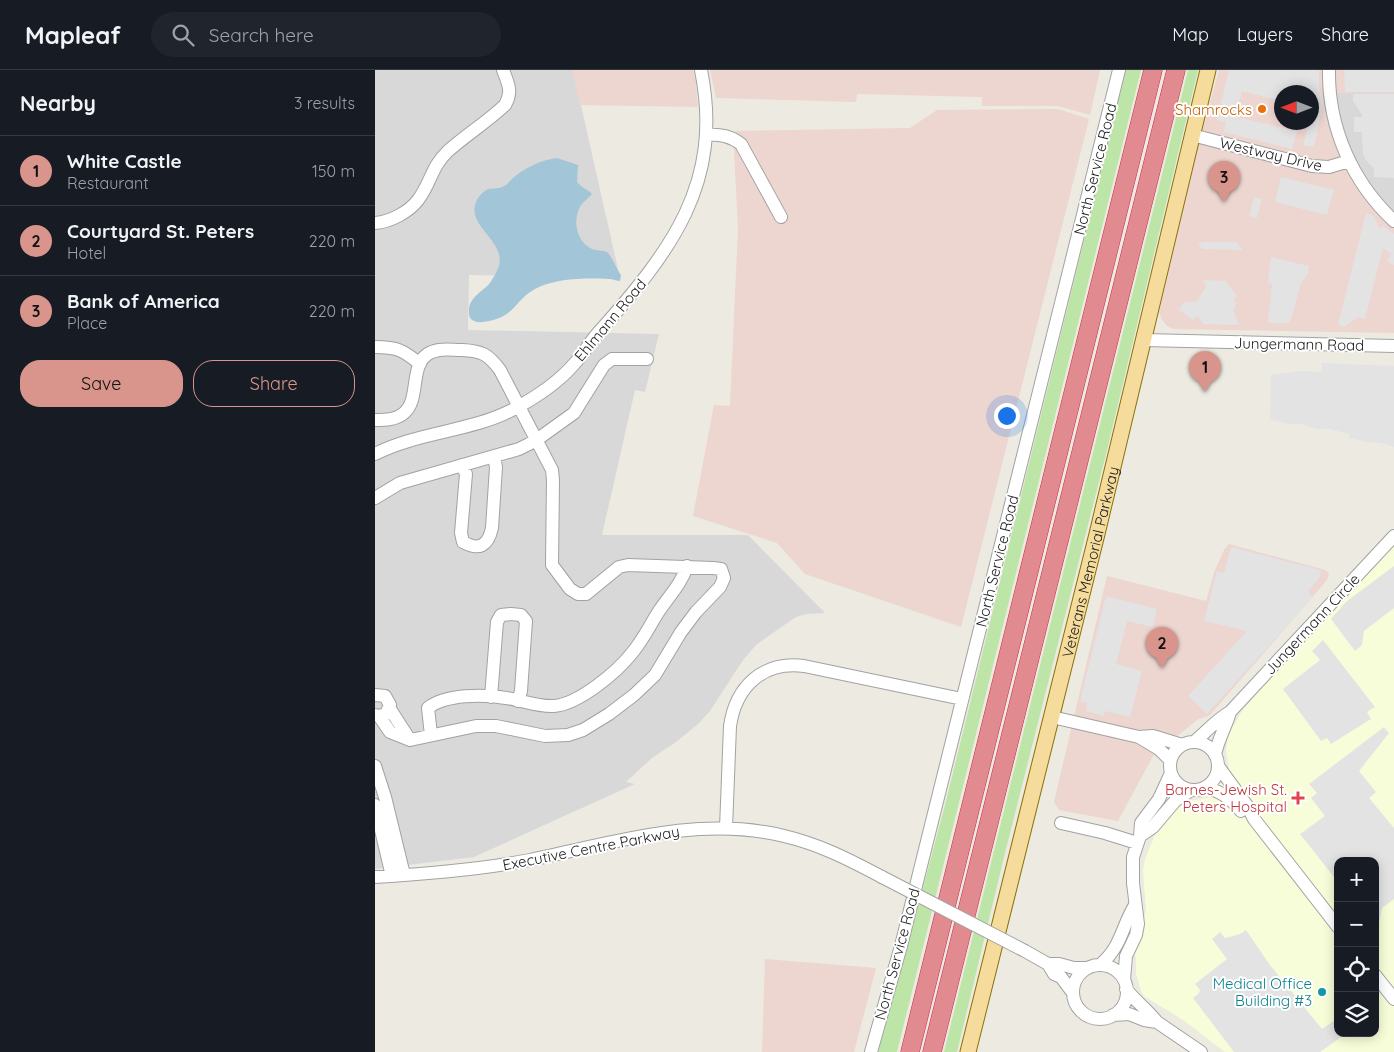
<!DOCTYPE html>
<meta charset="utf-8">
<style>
:root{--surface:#171b24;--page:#20242c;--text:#f1f3f6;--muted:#9ea1a6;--line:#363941;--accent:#d9958c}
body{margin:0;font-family:Quicksand,sans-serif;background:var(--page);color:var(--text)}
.controls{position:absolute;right:15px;bottom:15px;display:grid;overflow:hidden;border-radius:10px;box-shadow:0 2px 12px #0003}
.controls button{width:45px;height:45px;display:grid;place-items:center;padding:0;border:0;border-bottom:1px solid var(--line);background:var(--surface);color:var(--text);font:25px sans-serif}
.compass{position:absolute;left:899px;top:15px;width:45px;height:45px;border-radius:50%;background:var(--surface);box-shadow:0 2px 12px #0003;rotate:270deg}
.you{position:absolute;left:631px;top:345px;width:18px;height:18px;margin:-12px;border:4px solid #fff;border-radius:50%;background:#1a73e8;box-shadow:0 0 0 8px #1a73e833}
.badge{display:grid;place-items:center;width:32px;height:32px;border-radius:50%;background:var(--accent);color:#111;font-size:16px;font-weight:700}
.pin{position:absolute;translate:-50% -41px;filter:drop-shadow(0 1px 2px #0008)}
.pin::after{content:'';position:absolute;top:26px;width:18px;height:15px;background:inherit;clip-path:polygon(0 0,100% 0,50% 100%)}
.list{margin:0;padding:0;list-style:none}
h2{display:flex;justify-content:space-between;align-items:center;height:65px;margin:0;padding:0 20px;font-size:21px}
h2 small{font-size:16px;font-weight:400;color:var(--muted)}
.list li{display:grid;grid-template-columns:32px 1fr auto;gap:15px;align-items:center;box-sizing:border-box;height:70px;padding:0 20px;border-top:1px solid var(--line)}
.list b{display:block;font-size:19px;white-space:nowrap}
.list p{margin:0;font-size:16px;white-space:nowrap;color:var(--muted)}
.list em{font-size:16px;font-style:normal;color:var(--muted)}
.actions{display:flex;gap:10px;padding:15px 20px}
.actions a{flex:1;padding:11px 0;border:1px solid var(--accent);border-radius:20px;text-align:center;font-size:18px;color:var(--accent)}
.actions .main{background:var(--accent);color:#111}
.icon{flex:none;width:28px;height:28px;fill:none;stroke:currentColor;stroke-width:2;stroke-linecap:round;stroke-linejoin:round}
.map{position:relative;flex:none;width:1019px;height:982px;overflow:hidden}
header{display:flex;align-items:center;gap:30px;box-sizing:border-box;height:70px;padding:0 25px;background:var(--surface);border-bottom:1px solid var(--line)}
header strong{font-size:24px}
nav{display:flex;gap:28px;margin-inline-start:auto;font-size:18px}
.search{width:350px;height:45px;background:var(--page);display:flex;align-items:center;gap:12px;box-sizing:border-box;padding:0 18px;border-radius:28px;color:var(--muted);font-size:19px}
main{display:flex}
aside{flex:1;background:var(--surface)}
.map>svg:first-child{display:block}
</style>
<header>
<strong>Mapleaf</strong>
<div class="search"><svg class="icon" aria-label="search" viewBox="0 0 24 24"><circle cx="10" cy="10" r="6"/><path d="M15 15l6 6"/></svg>Search here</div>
<nav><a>Map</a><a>Layers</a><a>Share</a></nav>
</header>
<main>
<aside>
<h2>Nearby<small>3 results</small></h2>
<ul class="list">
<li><span class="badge">1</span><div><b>White Castle</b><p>Restaurant</p></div><em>150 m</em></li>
<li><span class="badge">2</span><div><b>Courtyard St. Peters</b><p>Hotel</p></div><em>220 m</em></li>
<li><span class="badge">3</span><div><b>Bank of America</b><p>Place</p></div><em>220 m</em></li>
</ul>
<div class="actions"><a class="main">Save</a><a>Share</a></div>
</aside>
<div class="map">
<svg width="1019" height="982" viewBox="0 0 1019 982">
<rect width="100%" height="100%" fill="#eceae1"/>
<path fill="#d9d8d8" d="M 0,0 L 198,0 L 245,208 L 94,205 L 93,260 L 284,264 L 270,322 L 260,320 L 227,465 L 373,465 L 450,543 L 432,544 L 421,547 L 382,574 L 368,590 L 335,641 L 323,654 L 301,672 L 277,688 L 251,712 L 260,714 L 99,787 L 0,799 Z
M 952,23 L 1019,23 L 1019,155 L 996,132 Z"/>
<path fill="#edd5d0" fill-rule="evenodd" d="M 197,0 L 318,0 L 321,11 L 323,37 L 205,35 Z
M 335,0 L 725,0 L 715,45 L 683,36 L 607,36 L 607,27 L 482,24 L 481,32 L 341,28 Z
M 844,0 L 1019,0 L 1019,23 L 952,23 L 957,53 L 1019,155 L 1019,263 L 798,259 L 792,256 L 787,250 L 784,242 L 821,84 ZM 906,22 L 936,22 L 936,52 L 906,52 Z
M 683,39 L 714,49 L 586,557 L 430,504 L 402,473 L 318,446 L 339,335 L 355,336 L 363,158 L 358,61 L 535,58 L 562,40 Z
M 854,474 L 950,500 L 954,503 L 952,510 L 834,646 L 823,649 L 778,686 L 743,751 L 684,740 L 679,732 L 732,506 L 831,531 L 840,500 L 849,480 Z
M 390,889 L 501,898 L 479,982 L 387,982 Z"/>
<path fill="#f8fdd9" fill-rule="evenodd" d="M 1019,475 L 1019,982 L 850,982 L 808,950 L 769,926 L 766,921 L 761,904 L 761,887 L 758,883 L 768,856 L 771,840 L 768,801 L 770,789 L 780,765 L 805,736 L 814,731 L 837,727 L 854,698 L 851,681 L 853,665 L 867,641 L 900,603 ZM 963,791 L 1000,791 L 1000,963 L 963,963 Z"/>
<path fill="#bee5a8" d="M 751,0 L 766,0 L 522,982 L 503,982 L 524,908 L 570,735 Z
M 813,0 L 823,0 L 732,380 L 630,783 L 582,982 L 569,982 Z"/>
<path fill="#e3e3e3" d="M 854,0 L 944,0 L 944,15 L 948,33 L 939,77 L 928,75 L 934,53 L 936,52 L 936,22 L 906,22 L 906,31 L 867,21 L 860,47 L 922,61 L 917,79 L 849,62 L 851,52 L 842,50 Z
M 969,0 L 1019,0 L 1019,22 L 970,22 Z
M 978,24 L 1019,24 L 1019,108 L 999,107 L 999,98 L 994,94 L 988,85 L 987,62 L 979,62 L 979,47 L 987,47 L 987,45 L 978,31 Z
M 906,107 L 959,120 L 952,145 L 900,132 Z
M 879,127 L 887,129 L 882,148 L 874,146 Z
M 991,143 L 998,145 L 1005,159 L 1008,156 L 1019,164 L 1019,195 L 1012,191 L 1016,184 L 1008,178 L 990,249 L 983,247 L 969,257 L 963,255 Z
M 826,172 L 861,172 L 868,180 L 828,179 L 823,174 Z
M 896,187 L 934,196 L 933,204 L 926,213 L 915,253 L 893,253 L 897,214 L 893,213 Z
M 828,210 L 851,211 L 862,226 L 858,232 L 862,233 L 858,239 L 864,255 L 828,254 L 823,246 L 818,250 L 804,240 L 809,232 L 821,232 L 831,217 Z
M 947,293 L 1019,296 L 1019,377 L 1006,373 L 993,372 L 974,368 L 974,364 L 954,359 L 941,359 L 927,354 L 916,354 L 895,350 L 896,305 L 926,301 L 945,302 L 947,300 Z
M 856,477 L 946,500 L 945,507 L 933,522 L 938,527 L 832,644 L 813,626 L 872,561 L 829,551 L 842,501 L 849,503 Z
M 1019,496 L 1019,538 L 989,561 L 987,575 L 980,581 L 956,549 L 972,531 Z
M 731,526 L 782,539 L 778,557 L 752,551 L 741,594 L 767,601 L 755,647 L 730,641 L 729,646 L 711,641 L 712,633 L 705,631 Z
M 948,570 L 1000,637 L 992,642 L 996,649 L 956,674 L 952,668 L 946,671 L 908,619 L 945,590 L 937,581 Z
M 1009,657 L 1014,663 L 984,701 L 1001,722 L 994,728 L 1019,758 L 1019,829 L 1007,838 L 1004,853 L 1000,856 L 1000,791 L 963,791 L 963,812 L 925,764 L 950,746 L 936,728 L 942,723 L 934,714 Z
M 871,860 L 895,895 L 947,959 L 963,948 L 963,963 L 972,963 L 945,982 L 859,982 L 818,928 L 824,923 L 825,920 L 820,914 L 852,889 L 837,869 L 845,862 L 850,868 L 865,864 Z"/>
<path fill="#a3c5d8" d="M 182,88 L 203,95 L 202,112 C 207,118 212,119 217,124 C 214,128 209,131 206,135 C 197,150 201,171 217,179 C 222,181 228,180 232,182 C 236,185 242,200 246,205 L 245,211 C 241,211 238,209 234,209 C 210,208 181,208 160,219 C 141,229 139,247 114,251 C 109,252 104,253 99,251 C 95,249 94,247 94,242 C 93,228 107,222 115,213 C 118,208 122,202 124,196 C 131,169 87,155 103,128 C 105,125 108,122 111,120 C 116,117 123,120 129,116 C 133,115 134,111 137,109 C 149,98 166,90 182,88 Z"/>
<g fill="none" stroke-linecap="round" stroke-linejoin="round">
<defs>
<path id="minor" d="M 954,0 C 953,57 977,112 1019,151
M 332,65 C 346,64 355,66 366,74 L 406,147
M 817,65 L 937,96 L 954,97 L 974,91
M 0,153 C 15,152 34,142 43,130 C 56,113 56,97 73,81 C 91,65 112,52 130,35 C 138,22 133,13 128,0
M 769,270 L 1019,276
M 0,277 C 22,277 28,280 45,294
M 0,350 C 10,350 21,350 29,343 C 48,327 30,285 64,280 C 71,279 79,280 87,280 C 107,281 113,284 125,300 L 177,400 L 178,410 L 177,495 L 195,519 L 203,524 L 211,524 L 244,497 L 253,495 L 338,498 L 346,499 L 349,508 L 345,517 L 321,542 L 306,562 L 280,605 L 259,625 L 234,644 L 208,660 L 193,665 L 170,666 L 121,656 L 101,656 L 35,670 L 15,662 L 4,646
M 0,384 C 43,362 94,362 137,340 C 160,328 183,313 200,293 C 209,283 215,272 223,263 C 295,182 349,114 326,0
M 87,395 L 91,404 L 86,463 L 88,472 C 104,481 113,476 117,458 L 121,397 L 119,387
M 0,428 L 25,413 L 144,379 L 160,371 L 199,343 L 229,295 L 237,289 L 272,289
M 0,625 L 10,626 L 15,635 L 11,644 L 4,646 L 0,645
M 116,627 L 122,552 L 126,545 L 136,544 L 146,545 L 151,551 L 146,621 L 143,631
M 15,639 L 35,670
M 677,647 L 764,667 L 778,666 L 807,675
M 56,665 L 53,638 C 70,624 109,624 131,628 C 147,630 162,637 179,636 C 204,634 242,602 257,583 C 268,570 275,555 284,541 C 294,526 307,513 312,496
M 764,667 L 784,679 L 795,690
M795 696a24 24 0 1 1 48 0a24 24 0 1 1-48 0Z
M 819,672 C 831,662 841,650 855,642 L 1019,466
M 840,685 C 843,669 851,657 855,642
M 0,696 L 10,727 L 29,805
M 843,696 L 873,737 L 879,749 L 963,857
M 830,717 C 847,722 855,728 866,741
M 0,735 L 17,806
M 686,753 L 730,763 L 762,773
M 351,758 L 355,656 C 361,616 388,591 429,596 L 587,629
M 765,766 L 778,757 L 800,731 L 816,720
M 0,807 C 52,804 103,800 155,790 C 238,773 324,745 409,766 C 444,774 475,790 507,807
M 650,881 L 673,894 L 684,894 L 699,898 L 712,898
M 673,894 L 679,904 L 686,907 L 698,923
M 725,895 C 747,876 746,858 760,835
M698 922a27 27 0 1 1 54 0a27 27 0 1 1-54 0Z
M 1000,905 L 1019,929
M 749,910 L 751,886 L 761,865 L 763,854 L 758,813 L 758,787 L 765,766 L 766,753 L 784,729 L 796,703
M 751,919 C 761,932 772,939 782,952
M 738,945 L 754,944 L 769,950 L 782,952 L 826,982
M 496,982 L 526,876 L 744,0"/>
<g id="major">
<path id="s1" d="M 593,982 L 722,464 L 833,0"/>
</g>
<path id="highway" d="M 535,982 L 778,0
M 557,982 L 801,0"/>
</defs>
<use href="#minor" stroke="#a2a2a2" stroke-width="14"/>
<use href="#major" stroke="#8a7108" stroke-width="17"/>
<use href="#highway" stroke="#cc2c4d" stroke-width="19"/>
<use href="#minor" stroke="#fff" stroke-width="12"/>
<use href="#major" stroke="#f6dc9c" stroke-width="15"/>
<use href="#highway" stroke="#e18b90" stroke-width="18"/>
<defs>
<path id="minor-bridge" d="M 507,807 L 650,881"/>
</defs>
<use href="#minor-bridge" stroke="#a2a2a2" stroke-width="14" stroke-linecap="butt"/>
<use href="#minor-bridge" stroke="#fff" stroke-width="12"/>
</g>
<circle fill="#e8710a" stroke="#fff" stroke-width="2" cx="887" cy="39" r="5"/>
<path fill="#e0444e" stroke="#fff" stroke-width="2" d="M920.5 720.5h5v5h5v5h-5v5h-5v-5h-5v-5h5z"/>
<circle fill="#0f9aa8" stroke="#fff" stroke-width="2" cx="947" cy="922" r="5"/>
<g text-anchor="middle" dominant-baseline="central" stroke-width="4" stroke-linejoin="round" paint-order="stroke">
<g font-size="15" fill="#c56008" stroke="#fff" text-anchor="end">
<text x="877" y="39">Shamrocks</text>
</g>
<g font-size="15" fill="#1b1b1b" stroke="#fff">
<text transform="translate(896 84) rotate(13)">Westway Drive</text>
<text transform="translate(720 99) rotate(-76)">North Service Road</text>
<text transform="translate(235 250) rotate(-50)">Ehlmann Road</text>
<text transform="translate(924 274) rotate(1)">Jungermann Road</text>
<text transform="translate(622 491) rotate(-76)">North Service Road</text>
<text stroke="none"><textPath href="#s1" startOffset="505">Veterans Memorial Parkway</textPath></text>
<text transform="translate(937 554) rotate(-47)">Jungermann Circle</text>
<text transform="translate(216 778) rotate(-11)">Executive Centre Parkway</text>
<text transform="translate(522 884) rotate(-75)">North Service Road</text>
</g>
<g font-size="15" fill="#be3a42" stroke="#fff" text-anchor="end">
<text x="912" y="719">Barnes-Jewish St.<tspan x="912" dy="17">Peters Hospital</tspan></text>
</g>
<g font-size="15" fill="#0d838f" stroke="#fff" text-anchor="end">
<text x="937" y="913">Medical Office<tspan x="937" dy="17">Building #3</tspan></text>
</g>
</g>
</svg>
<div class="controls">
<button>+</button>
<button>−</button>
<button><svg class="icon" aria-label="locate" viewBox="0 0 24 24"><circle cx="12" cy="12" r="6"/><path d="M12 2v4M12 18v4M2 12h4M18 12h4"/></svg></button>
<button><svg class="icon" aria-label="layers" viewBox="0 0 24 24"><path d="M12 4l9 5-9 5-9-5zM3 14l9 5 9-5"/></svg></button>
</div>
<svg class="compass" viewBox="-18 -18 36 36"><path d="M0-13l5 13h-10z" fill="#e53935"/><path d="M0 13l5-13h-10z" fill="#9ea1a6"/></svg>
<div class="you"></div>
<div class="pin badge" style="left:830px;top:322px">1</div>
<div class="pin badge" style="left:787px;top:598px">2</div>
<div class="pin badge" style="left:849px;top:132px">3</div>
</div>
</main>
